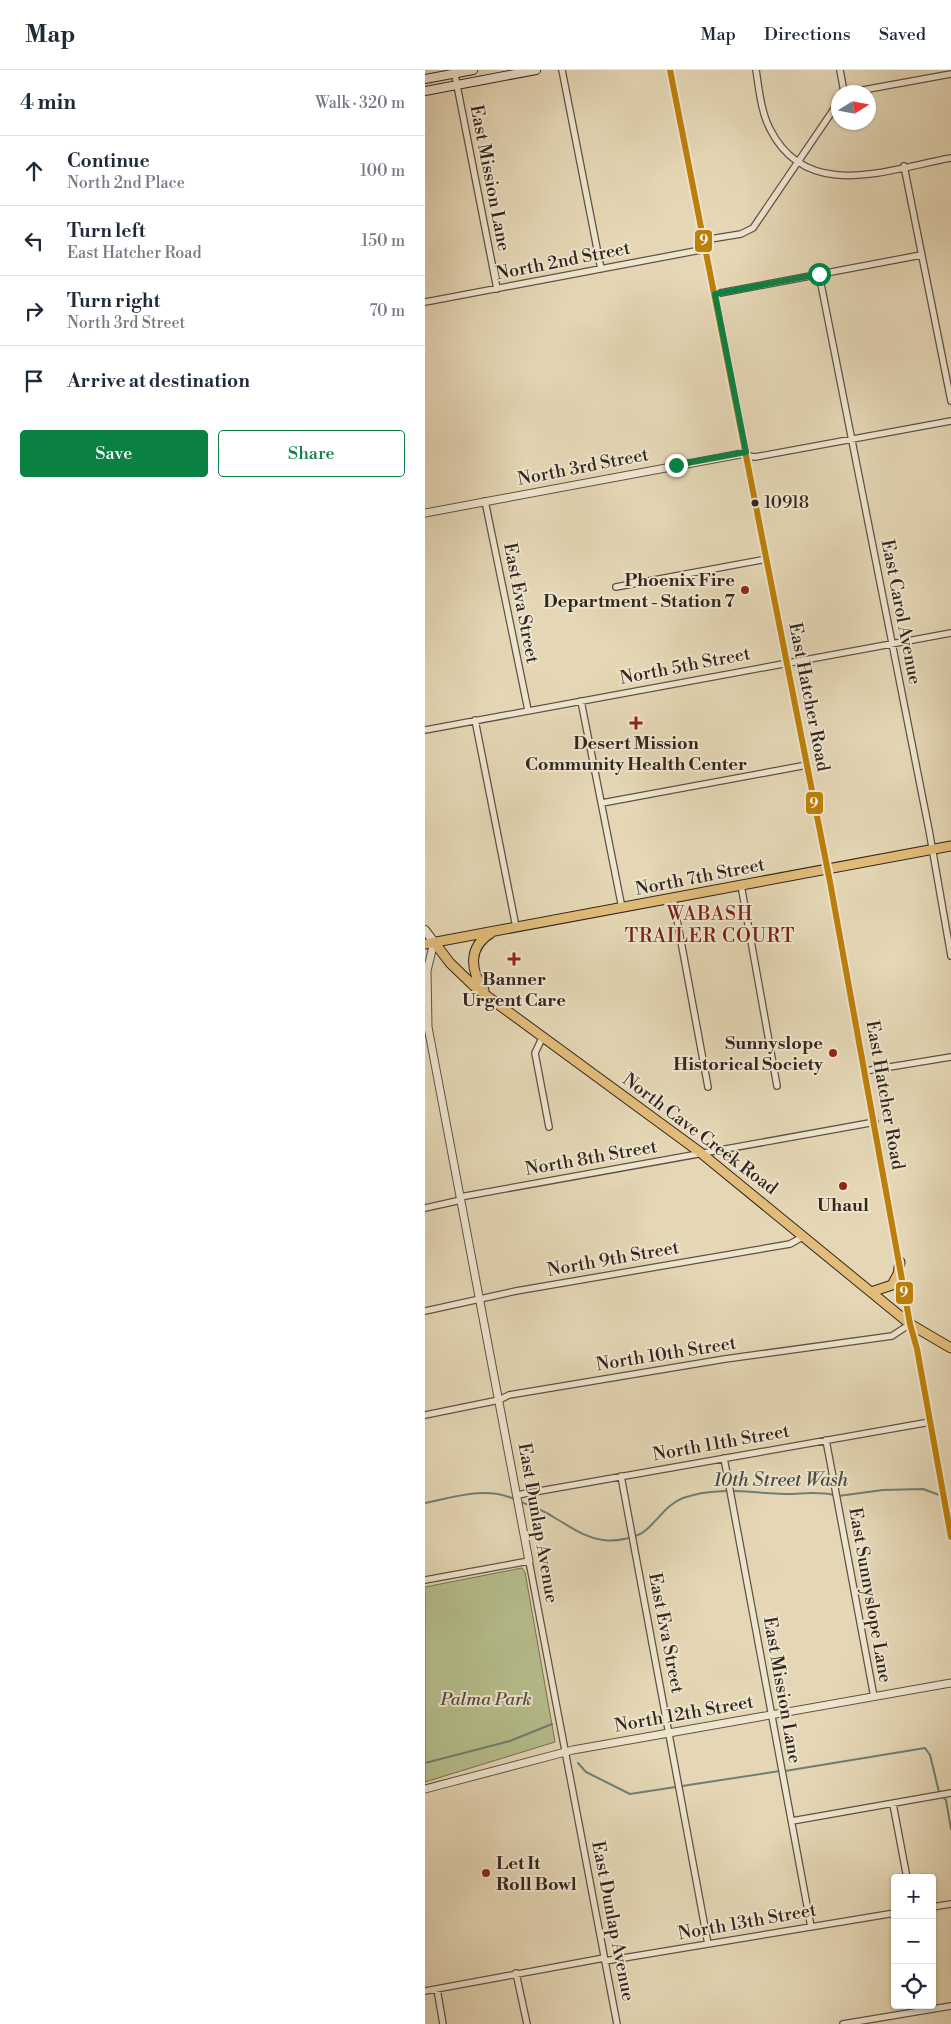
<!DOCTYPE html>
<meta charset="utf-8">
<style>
:root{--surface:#fff;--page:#f2f2f3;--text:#1f2937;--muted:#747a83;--line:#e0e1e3;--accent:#0b8043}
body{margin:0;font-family:"Libre Bodoni",serif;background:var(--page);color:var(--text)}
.controls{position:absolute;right:15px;bottom:15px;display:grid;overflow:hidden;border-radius:5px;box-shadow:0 1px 4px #0004}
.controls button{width:45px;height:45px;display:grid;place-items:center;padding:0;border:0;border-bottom:1px solid var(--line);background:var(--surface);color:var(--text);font:25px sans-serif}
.compass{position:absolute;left:406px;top:15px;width:45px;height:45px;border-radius:50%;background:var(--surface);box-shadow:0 1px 4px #0004;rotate:79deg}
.stop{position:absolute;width:15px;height:15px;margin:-11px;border:4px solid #0b8043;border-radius:50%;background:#fff}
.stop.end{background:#0b8043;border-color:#fff;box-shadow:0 1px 5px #0008}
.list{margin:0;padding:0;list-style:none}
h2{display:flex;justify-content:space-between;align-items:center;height:65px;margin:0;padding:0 20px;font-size:21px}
h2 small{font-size:16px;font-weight:400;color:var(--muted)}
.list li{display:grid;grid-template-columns:32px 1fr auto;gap:15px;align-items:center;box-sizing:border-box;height:70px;padding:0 20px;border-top:1px solid var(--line)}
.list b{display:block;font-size:19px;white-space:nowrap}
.list p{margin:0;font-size:16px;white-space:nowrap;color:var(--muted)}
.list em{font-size:16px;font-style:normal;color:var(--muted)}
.actions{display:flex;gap:10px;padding:15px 20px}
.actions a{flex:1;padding:11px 0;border:1px solid var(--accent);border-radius:5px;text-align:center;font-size:18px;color:var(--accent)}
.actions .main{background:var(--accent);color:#fff}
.icon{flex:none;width:28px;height:28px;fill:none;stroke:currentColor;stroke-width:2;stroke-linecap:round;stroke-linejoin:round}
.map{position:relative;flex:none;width:526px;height:1954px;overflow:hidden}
header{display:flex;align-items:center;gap:30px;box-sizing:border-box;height:70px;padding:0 25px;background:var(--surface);border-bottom:1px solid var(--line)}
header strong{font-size:24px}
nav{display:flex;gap:28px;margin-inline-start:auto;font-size:18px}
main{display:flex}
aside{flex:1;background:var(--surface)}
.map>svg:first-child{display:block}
</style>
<header>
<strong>Map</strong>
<nav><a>Map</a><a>Directions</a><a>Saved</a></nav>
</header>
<main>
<aside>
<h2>4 min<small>Walk · 320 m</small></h2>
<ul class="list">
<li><svg class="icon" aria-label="ahead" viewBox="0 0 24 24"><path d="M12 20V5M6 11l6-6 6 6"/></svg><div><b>Continue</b><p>North 2nd Place</p></div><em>100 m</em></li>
<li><svg class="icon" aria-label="left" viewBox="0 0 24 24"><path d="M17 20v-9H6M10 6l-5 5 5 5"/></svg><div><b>Turn left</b><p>East Hatcher Road</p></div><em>150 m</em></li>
<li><svg class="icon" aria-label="right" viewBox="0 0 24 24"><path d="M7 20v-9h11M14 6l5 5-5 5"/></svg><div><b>Turn right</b><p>North 3rd Street</p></div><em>70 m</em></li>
<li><svg class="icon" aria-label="arrive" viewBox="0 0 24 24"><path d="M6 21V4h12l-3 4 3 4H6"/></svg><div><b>Arrive at destination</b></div></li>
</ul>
<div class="actions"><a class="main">Save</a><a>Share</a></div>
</aside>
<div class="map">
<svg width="526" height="1954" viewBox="0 0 526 1954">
<rect width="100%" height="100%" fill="#e5d7b5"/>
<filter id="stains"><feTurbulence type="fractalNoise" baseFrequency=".004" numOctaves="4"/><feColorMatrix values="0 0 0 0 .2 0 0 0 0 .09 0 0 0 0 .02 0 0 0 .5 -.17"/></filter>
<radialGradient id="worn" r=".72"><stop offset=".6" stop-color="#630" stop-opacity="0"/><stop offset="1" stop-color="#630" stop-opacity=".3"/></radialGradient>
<path fill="#b6be8c" stroke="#747255" d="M 97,1498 L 100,1502 L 130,1672 L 0,1712 L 0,1517 Z"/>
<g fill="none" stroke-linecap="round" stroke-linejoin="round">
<path stroke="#6e7f74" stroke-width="2" d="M 413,1426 L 458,1420 L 498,1419 L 517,1426
M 96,1432 C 107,1436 120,1441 130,1448 C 146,1457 158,1467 178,1470 C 190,1472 212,1468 221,1460 C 234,1449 242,1434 258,1428 C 292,1416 325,1423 360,1424 C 377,1424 392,1421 409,1425
M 0,1433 C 29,1427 61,1416 89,1429
M 0,1693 L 85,1671 L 127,1654
M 153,1693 L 161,1702 L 205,1724 L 355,1701
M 360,1701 L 500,1678 L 505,1685 L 514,1722
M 517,1726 L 521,1730 L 526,1759"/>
<defs>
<path id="minor" d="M 29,0 L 72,219
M 137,0 L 176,199
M 331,0 C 334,19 336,42 345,59 C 382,133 464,99 526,88
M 415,0 L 419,22
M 427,22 L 526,4
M 479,96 L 526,331
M 279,170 L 316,164 L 328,158 L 413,33
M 394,204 L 504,760 L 526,886
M 290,224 L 496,185
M 0,232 L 281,179
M 322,386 L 330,387 L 526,351
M 60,431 L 103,640
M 191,517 L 342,489
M 156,631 L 197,838
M 50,650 L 91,857
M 0,660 L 526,563
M 177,733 L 382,695
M 316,815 L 352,1016
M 248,828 L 283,1017
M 118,966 L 110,983 L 124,1057
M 440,1001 L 526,987
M 35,1127 L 450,1052
M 0,1138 L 36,1130
M 0,1241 L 91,1221 L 365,1174 L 379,1166
M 0,1345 L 74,1330 L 84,1325 L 300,1289 L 467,1266 L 485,1254
M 401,1370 L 449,1627
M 299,1388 L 386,1857
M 196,1406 L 283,1874
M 92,1425 L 505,1352
M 0,1510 L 104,1491 L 192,1954
M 468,1734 L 482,1808
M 367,1751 L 526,1723
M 507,1837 L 526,1834
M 180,1891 L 470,1843
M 91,1903 L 102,1954
M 12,1919 L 18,1954
M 0,1921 L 179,1888
M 418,1954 L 526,1936"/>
<path id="tertiary" d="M 245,0 L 405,812 L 485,1254 L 492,1279 L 526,1467
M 0,443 L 321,383
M 9,872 L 2,901 L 3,957 L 104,1491
M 0,1719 L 148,1680 L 526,1613"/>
<path id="secondary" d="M 0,9 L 48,0
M 0,21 L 111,0
M 0,860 L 9,872"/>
<path id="primary" d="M 9,872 L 25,893 L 51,918 L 276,1083 L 485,1254 L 526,1278
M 0,874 L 526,776
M 59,920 C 45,900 43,877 66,863
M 446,1222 L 467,1215 L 473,1204 L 475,1192"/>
</defs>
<use href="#minor" stroke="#5f5244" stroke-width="8"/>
<use href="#tertiary" stroke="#5f5244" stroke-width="9"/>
<use href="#secondary" stroke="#32261e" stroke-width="10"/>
<use href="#primary" stroke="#32261e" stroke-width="11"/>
<use href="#minor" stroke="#eee5cf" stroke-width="5.5"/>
<use href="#tertiary" stroke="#eee5cf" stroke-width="7"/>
<use href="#secondary" stroke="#eee5cf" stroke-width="8"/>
<use href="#primary" stroke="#e2bc7a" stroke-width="9"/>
<defs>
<path id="bus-1" d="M 245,0 L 405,812 L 485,1254 L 492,1279 L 526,1467"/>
</defs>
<use href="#bus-1" stroke="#eee5cf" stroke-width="10"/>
<use href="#bus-1" stroke="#bc8009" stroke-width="6"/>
</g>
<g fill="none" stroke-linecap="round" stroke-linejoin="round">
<path stroke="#0b8043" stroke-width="6" d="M 251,395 L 321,382 L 290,224 L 394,204"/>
</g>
<circle fill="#32261e" stroke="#eee5cf" stroke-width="2" cx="330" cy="433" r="4.5"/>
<g fill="#8f2418" stroke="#eee5cf" stroke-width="2">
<circle cx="320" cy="520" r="5"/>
<path d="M208.5 645.5h5v5h5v5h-5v5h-5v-5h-5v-5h5z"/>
<path d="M86.5 881.5h5v5h5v5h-5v5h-5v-5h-5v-5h5z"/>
<circle cx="408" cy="983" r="5"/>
<circle cx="418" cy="1116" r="5"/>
<circle cx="61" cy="1803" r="5"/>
</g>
<g text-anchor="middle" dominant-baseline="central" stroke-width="4" stroke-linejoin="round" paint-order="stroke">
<g font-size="17" fill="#32261e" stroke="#eee5cf" text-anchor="start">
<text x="339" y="433">10918</text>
</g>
<g font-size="18" fill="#32261e" stroke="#eee5cf">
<text transform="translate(65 108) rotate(79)">East Mission Lane</text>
<text transform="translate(138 191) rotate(-11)">North 2nd Street</text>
<text transform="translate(158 397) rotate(-11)">North 3rd Street</text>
<text transform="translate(96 533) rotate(79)">East Eva Street</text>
<text transform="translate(476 542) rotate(79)">East Carol Avenue</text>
<text transform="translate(260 596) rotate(-11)">North 5th Street</text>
<text transform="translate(384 627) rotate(79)">East Hatcher Road</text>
<text transform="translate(275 807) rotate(-11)">North 7th Street</text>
<text transform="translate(460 1025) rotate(80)">East Hatcher Road</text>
<text transform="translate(275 1064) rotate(37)">North Cave Creek Road</text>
<text transform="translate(166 1088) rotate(-10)">North 8th Street</text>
<text transform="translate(188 1189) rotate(-10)">North 9th Street</text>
<text transform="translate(241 1284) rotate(-9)">North 10th Street</text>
<text transform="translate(296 1373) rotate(-10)">North 11th Street</text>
<text transform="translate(113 1453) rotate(80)">East Dunlap Avenue</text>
<text transform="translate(445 1525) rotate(80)">East Sunnyslope Lane</text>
<text transform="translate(241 1563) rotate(79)">East Eva Street</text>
<text transform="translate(357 1620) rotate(80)">East Mission Lane</text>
<text transform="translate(259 1644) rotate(-10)">North 12th Street</text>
<text transform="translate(188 1851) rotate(79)">East Dunlap Avenue</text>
<text transform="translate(322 1852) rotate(-10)">North 13th Street</text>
</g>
<g font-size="18" font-weight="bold" fill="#32261e" stroke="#eee5cf">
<text x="310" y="510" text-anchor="end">Phoenix Fire<tspan x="310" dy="21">Department - Station 7</tspan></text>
<text x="211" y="673">Desert Mission<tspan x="211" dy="21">Community Health Center</tspan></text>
<text x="89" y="909">Banner<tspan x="89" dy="21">Urgent Care</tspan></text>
<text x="398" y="973" text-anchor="end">Sunnyslope<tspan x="398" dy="21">Historical Society</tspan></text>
<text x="418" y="1135">Uhaul</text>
<text x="71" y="1793" text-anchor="start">Let It<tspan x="71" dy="21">Roll Bowl</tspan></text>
</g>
<g font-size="18" font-style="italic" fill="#534c3a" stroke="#eee5cf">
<text x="61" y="1629">Palma Park</text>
</g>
<g font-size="19" letter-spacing="1" fill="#7a1f14" stroke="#eee5cf">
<text x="285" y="844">WABASH<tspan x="285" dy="22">TRAILER COURT</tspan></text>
</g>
<g font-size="19" font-style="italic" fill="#4b4b42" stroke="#eee5cf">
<text x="356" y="1410">10th Street Wash</text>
</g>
</g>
<g stroke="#eee5cf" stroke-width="2">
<rect x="269" y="159" width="19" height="24" rx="5" fill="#bc8009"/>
<rect x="380" y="721" width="19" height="24" rx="5" fill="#bc8009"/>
<rect x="470" y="1211" width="19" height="24" rx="5" fill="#bc8009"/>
</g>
<g font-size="14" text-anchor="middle" font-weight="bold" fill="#fff">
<text x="279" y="175">9</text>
<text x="389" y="738">9</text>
<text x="479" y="1227">9</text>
</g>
<rect width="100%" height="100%" filter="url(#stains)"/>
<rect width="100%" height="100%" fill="url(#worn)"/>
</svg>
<div class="controls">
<button>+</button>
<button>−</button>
<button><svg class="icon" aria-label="locate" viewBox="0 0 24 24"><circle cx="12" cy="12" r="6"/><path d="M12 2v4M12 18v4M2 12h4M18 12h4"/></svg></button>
</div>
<svg class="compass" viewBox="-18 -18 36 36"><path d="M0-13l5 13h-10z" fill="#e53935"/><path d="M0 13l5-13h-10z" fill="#747a83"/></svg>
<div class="stop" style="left:394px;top:204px"></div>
<div class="stop end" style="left:251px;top:395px"></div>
</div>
</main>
